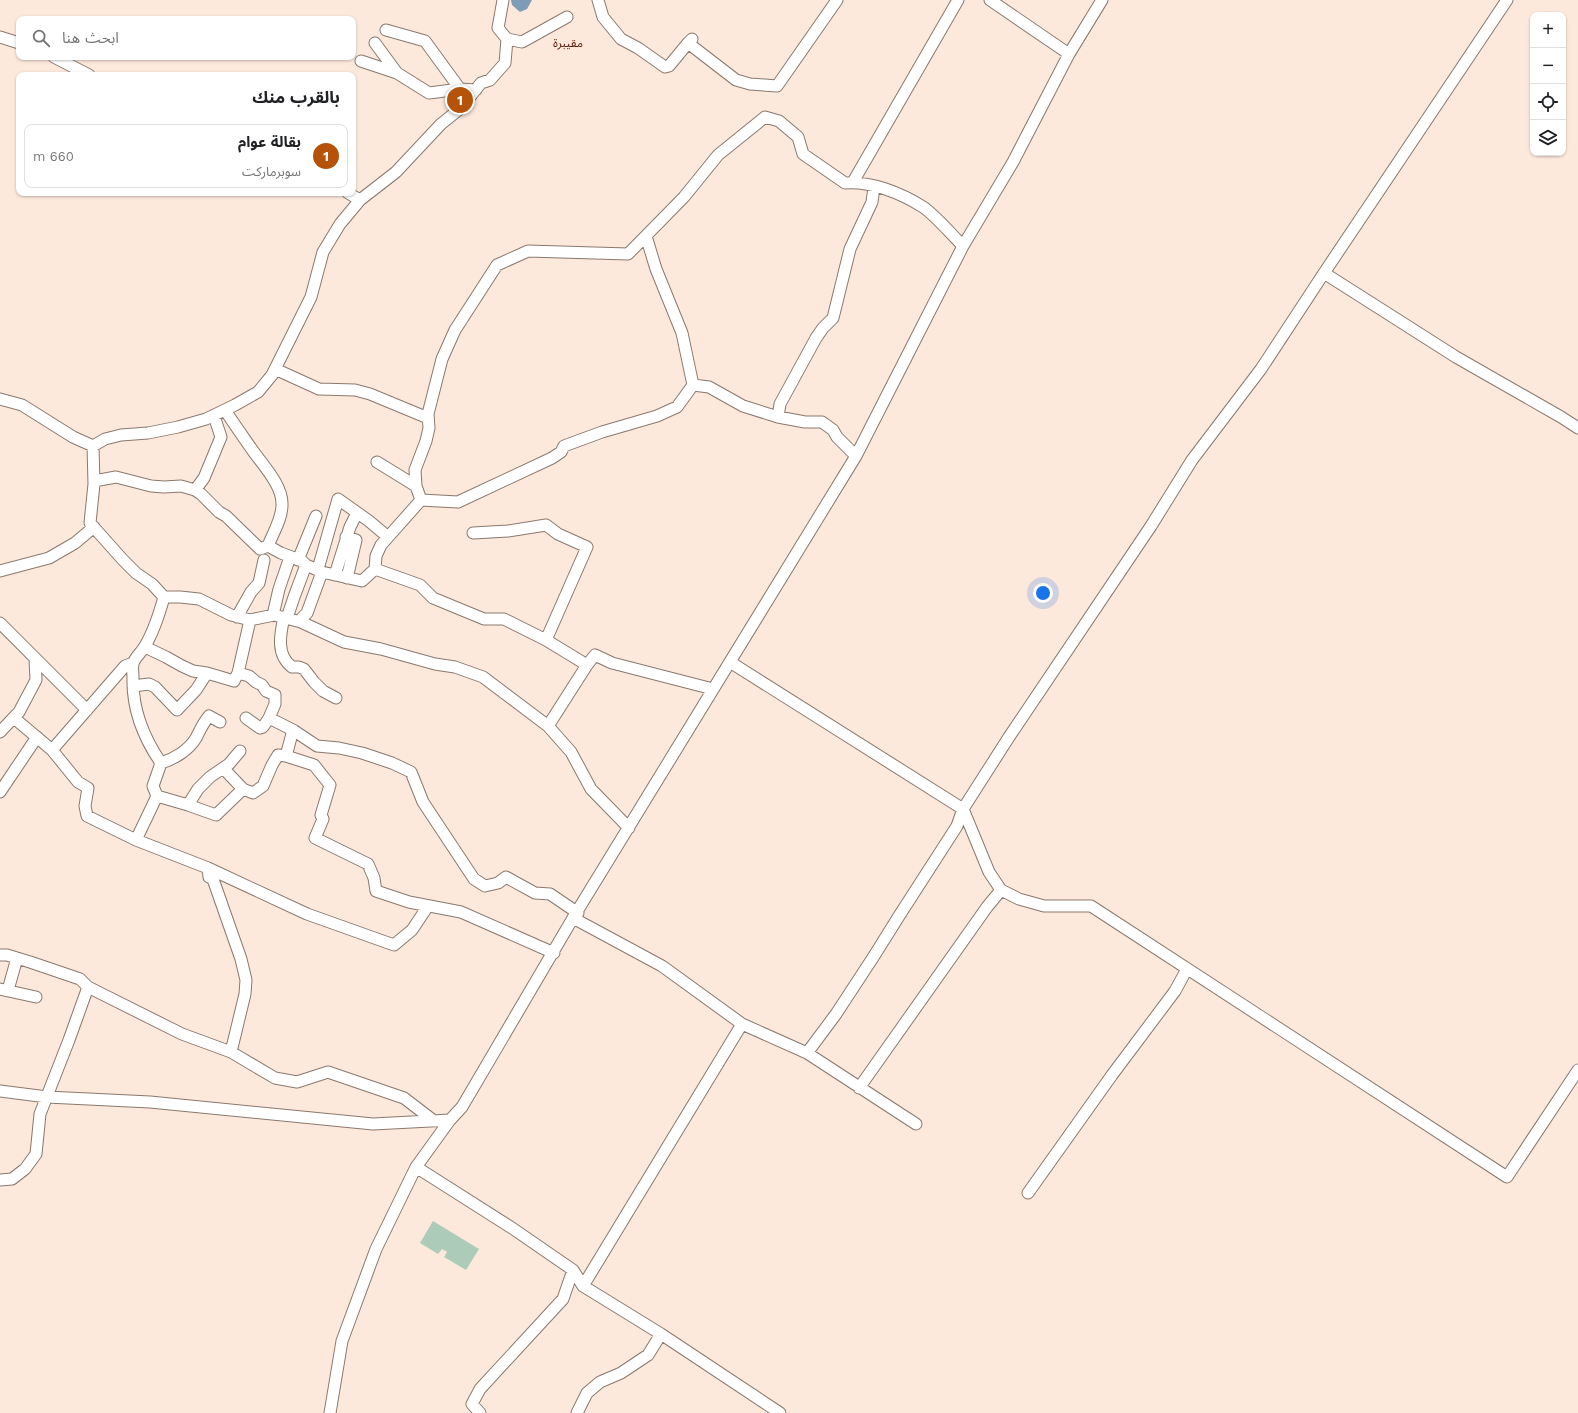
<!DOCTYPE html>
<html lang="ar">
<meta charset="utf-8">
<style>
:root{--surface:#fff;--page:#f6f6f6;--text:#202124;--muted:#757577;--line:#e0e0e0;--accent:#b45309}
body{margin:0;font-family:"Work Sans","Noto Sans Arabic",sans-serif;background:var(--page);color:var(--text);direction:rtl}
.controls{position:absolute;right:12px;top:12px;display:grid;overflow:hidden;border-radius:8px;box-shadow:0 1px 3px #0004}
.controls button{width:36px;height:36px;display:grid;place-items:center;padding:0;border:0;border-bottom:1px solid var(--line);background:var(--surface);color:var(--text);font:20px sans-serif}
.you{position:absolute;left:1043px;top:593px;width:14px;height:14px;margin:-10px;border:3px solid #fff;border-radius:50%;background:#1a73e8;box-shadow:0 0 0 6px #1a73e833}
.badge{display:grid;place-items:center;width:26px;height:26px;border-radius:50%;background:var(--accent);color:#fff;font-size:13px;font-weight:700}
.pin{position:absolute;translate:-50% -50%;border:2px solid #fff;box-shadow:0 1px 4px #0006}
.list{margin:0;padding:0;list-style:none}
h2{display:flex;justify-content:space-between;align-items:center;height:52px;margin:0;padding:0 16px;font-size:17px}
h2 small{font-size:13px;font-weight:400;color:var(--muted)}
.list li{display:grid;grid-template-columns:26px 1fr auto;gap:12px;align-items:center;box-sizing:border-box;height:64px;margin:0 8px 8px;padding:0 8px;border:1px solid var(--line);border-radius:8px}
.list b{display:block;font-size:15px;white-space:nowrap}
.list p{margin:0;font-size:13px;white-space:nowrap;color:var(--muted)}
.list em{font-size:13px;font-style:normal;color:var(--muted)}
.icon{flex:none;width:22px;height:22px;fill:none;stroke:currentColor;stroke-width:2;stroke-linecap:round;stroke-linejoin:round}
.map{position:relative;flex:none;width:1578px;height:1413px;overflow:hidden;direction:ltr}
.search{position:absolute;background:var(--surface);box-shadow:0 1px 3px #0004;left:16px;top:16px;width:340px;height:44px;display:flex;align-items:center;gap:10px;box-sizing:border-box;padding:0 14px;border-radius:8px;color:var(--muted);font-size:15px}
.panel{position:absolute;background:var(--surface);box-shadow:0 1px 3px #0004;left:16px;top:72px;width:340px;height:124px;border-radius:8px;direction:rtl}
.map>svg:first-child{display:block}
</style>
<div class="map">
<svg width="1578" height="1413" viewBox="0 0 1578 1413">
<rect width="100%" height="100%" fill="#fde9dc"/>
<path fill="#adcbb9" d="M 433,1221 L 479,1249 L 466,1270 L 444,1257 L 447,1252 L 442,1249 L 438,1254 L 420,1243 Z"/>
<path fill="#7d9cb6" d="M 511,0 L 532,0 L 527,9 L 520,12 L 512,5 Z"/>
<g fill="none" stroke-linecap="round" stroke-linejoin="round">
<defs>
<path id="minor" d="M 503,0 L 498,28 L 507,39
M 598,0 L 603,17 L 621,39 L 638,48 L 665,67 L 669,66 L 688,43
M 990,0 L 1069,54
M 1507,0 L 1324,273 L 1456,357 L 1561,417 L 1578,428
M 386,30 L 425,41 L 460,89
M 0,37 L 19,43
M 692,39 L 688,43 L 736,80 L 750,84 L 777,86 L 837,0
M 375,43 L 397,73 L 429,93 L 460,89 L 476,90
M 54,57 L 89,75
M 361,61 L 397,73
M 853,182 L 958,0
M 348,193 L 360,200
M 275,369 L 319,389 L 355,390 L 370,394 L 428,418
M 693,385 L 709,387 L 743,406 L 778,417 L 805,422 L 822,422 L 833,430 L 837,437 L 856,456
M 0,399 L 22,405 L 73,437 L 93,446 L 105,439 L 121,435 L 148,433 L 178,427 L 206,419 L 235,405 L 258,392 L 272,375 L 311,297 L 323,252 L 340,224 L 360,200 L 396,172 L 441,124 L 461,108 L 481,83 L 490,80 L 505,63 L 507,39 L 522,42 L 567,17
M 225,410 C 234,424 244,438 253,451 C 263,465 283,486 282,505 C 282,519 273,533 268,546 L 281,553 L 302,561 L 306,565 L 322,572 L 362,581 L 375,569 L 420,585 L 433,598 L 484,619 L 504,619 L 546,640 L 587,665
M 778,417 L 780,404 L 816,338 L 823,328 L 833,318 L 850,249 L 872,202 L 874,187
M 93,446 L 94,484 L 90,523 L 123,560 L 136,573 L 152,584 L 164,597 L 180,597 L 199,599 L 231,615 L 250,620 L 274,615 L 301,622 L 344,642 L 381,649 L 435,664 L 455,667 L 483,677 L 548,726
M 377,462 L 416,486
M 94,481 L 116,477 L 151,486 L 164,487 L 181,486 L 195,490 L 201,494 L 219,512 L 226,516 L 260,549 L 268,546
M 195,490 L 204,478 L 221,437 L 214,416
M 421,500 L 458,502 L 552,458 L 561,452 L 564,446 L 602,432 L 657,416 L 677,407 L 693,385 L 682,333 L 656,269 L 646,236
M 473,533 L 508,531 L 546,525 L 558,534 L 587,547 L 546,640
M 346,537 L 356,540 L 347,578
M 298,560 L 316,516
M 318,569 L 338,499 L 369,521 L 388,537
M 375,569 L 376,556 L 381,545 L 421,500 L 416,486 L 415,470 L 426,441 L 429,428 L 428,414 L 442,359 L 455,330 L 497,265 L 528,251 L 628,254 L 684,197 L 718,155 L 765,117 L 779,121 L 798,137 L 803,154 L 845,183 C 871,181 901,193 923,207 C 935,215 952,235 963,246
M 0,571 L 49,558 L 75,543 L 94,527
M 335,575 L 350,527 L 357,513
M 273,615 L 279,589 L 290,557
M 237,617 L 251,592 L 259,583 L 264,560
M 284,617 C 280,635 276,655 292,667 L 299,667 L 304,669 L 314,682 L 323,691 L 336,698
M 287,618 L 294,597 L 306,565
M 250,620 L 238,673 L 249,676 L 256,682 L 262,685 L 266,691 L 275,695 L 275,704 L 269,718 L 293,730 L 286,756 L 314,765 L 330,785 L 321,815 L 323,819 L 315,838 L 368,864 L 374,878 L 376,891 L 409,902 L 461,912 L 554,953
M 301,622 L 302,618 L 307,613 L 322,572
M 0,623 L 87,710
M 145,647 L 166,657 L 182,666 L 193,671 L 207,673 L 234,681 L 238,673
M 730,662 L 963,809 L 989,872 L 1001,890 L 1019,899 L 1044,906 L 1091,906 L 1507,1177 L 1578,1070
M 133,686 L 149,684 L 155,687 L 177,710 L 196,690 L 207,673
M 14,718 L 52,750 L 78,782 L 88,788 L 85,806 L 87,816 L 136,840 L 208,868 L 307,914 L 394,945 L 412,930 L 428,906
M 246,718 L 260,728 L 263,727 L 269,718
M 293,730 L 317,746 L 339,748 L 362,753 L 392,763 L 411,772 L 423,802 L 474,879 L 485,886 L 498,883 L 506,877 L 535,893 L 550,894 L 578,913
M 0,732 L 19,712 L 36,680 L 35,659
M 52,750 L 125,666 L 133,663
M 161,763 C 143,737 132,709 133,677 C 133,673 132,668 133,664 C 134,658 142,652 145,646 C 154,631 159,615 164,597
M 243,789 L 253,793 L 263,786 L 272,765 L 278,755 L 286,756
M 0,792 L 37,737
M 157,796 L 153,786 L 161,763 C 174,759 189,750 196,738 C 200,730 203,723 209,716 L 220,722
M 188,805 L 216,815 L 243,789 L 223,768
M 629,828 L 591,789 L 571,752 L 548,726 L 587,665 L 595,655 L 612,663 L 713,689
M 136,840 L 157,796 L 188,805 L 198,789 L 210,777 L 229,764 L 240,751
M 208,868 L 209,877 L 212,878 L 214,882 L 241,959 L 246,980 L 245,994 L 231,1052
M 573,918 L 662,966 L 742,1024 L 807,1053 L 916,1124
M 0,955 L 7,955 L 30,962 L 80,979 L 88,987 L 182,1034 L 231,1052 L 275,1078 L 297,1082 L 328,1072 L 404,1098 L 434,1121
M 0,989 L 36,997
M 8,990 L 17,958
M 807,1053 L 836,1014 L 874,956 L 899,916 L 957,826 L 963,809 L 1009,737 L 1151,526 L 1192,460 L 1261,369 L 1324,273
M 859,1088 L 987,907 L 1001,890
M 0,1091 L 47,1097 L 150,1102 L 373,1124 L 450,1120 L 462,1107 L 573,918 L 856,456 L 963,246 L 1013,162 L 1069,54 L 1102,0
M 416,1167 L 512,1228 L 573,1270 L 583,1286 L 661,1334 L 780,1413
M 0,1180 L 12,1179 L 25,1169 L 36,1154 L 40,1114 L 69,1040 L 88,987
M 1028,1193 L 1112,1075 L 1175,991 L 1187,969
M 583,1286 L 742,1024
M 330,1413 L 342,1341 L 376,1249 L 416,1167 L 450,1120
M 480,1413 L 472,1404 L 480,1389 L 563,1299 L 573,1270
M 577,1413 L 587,1393 L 600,1382 L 621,1373 L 648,1355 L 661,1334"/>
</defs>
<use href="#minor" stroke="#8a786d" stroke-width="13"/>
<use href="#minor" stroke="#fff" stroke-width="11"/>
</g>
<g text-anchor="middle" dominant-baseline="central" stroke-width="3" stroke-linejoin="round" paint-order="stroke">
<g font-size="12" fill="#581607" stroke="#fde9dc">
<text x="568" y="43">مقيبرة</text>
</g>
</g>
</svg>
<div class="controls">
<button>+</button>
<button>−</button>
<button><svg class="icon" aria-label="locate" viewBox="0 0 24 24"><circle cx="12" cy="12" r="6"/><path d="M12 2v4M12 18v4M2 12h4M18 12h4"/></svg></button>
<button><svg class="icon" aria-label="layers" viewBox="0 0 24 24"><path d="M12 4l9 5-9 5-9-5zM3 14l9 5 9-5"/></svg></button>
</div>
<div class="you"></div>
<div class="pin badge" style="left:460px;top:100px">1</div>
<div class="search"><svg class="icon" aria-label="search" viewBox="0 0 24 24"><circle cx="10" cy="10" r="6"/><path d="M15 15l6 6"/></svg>ابحث هنا</div>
<section class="panel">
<h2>بالقرب منك<small></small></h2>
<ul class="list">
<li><span class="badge">1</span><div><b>بقالة عوام</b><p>سوبرماركت</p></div><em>660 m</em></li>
</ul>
</section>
</div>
